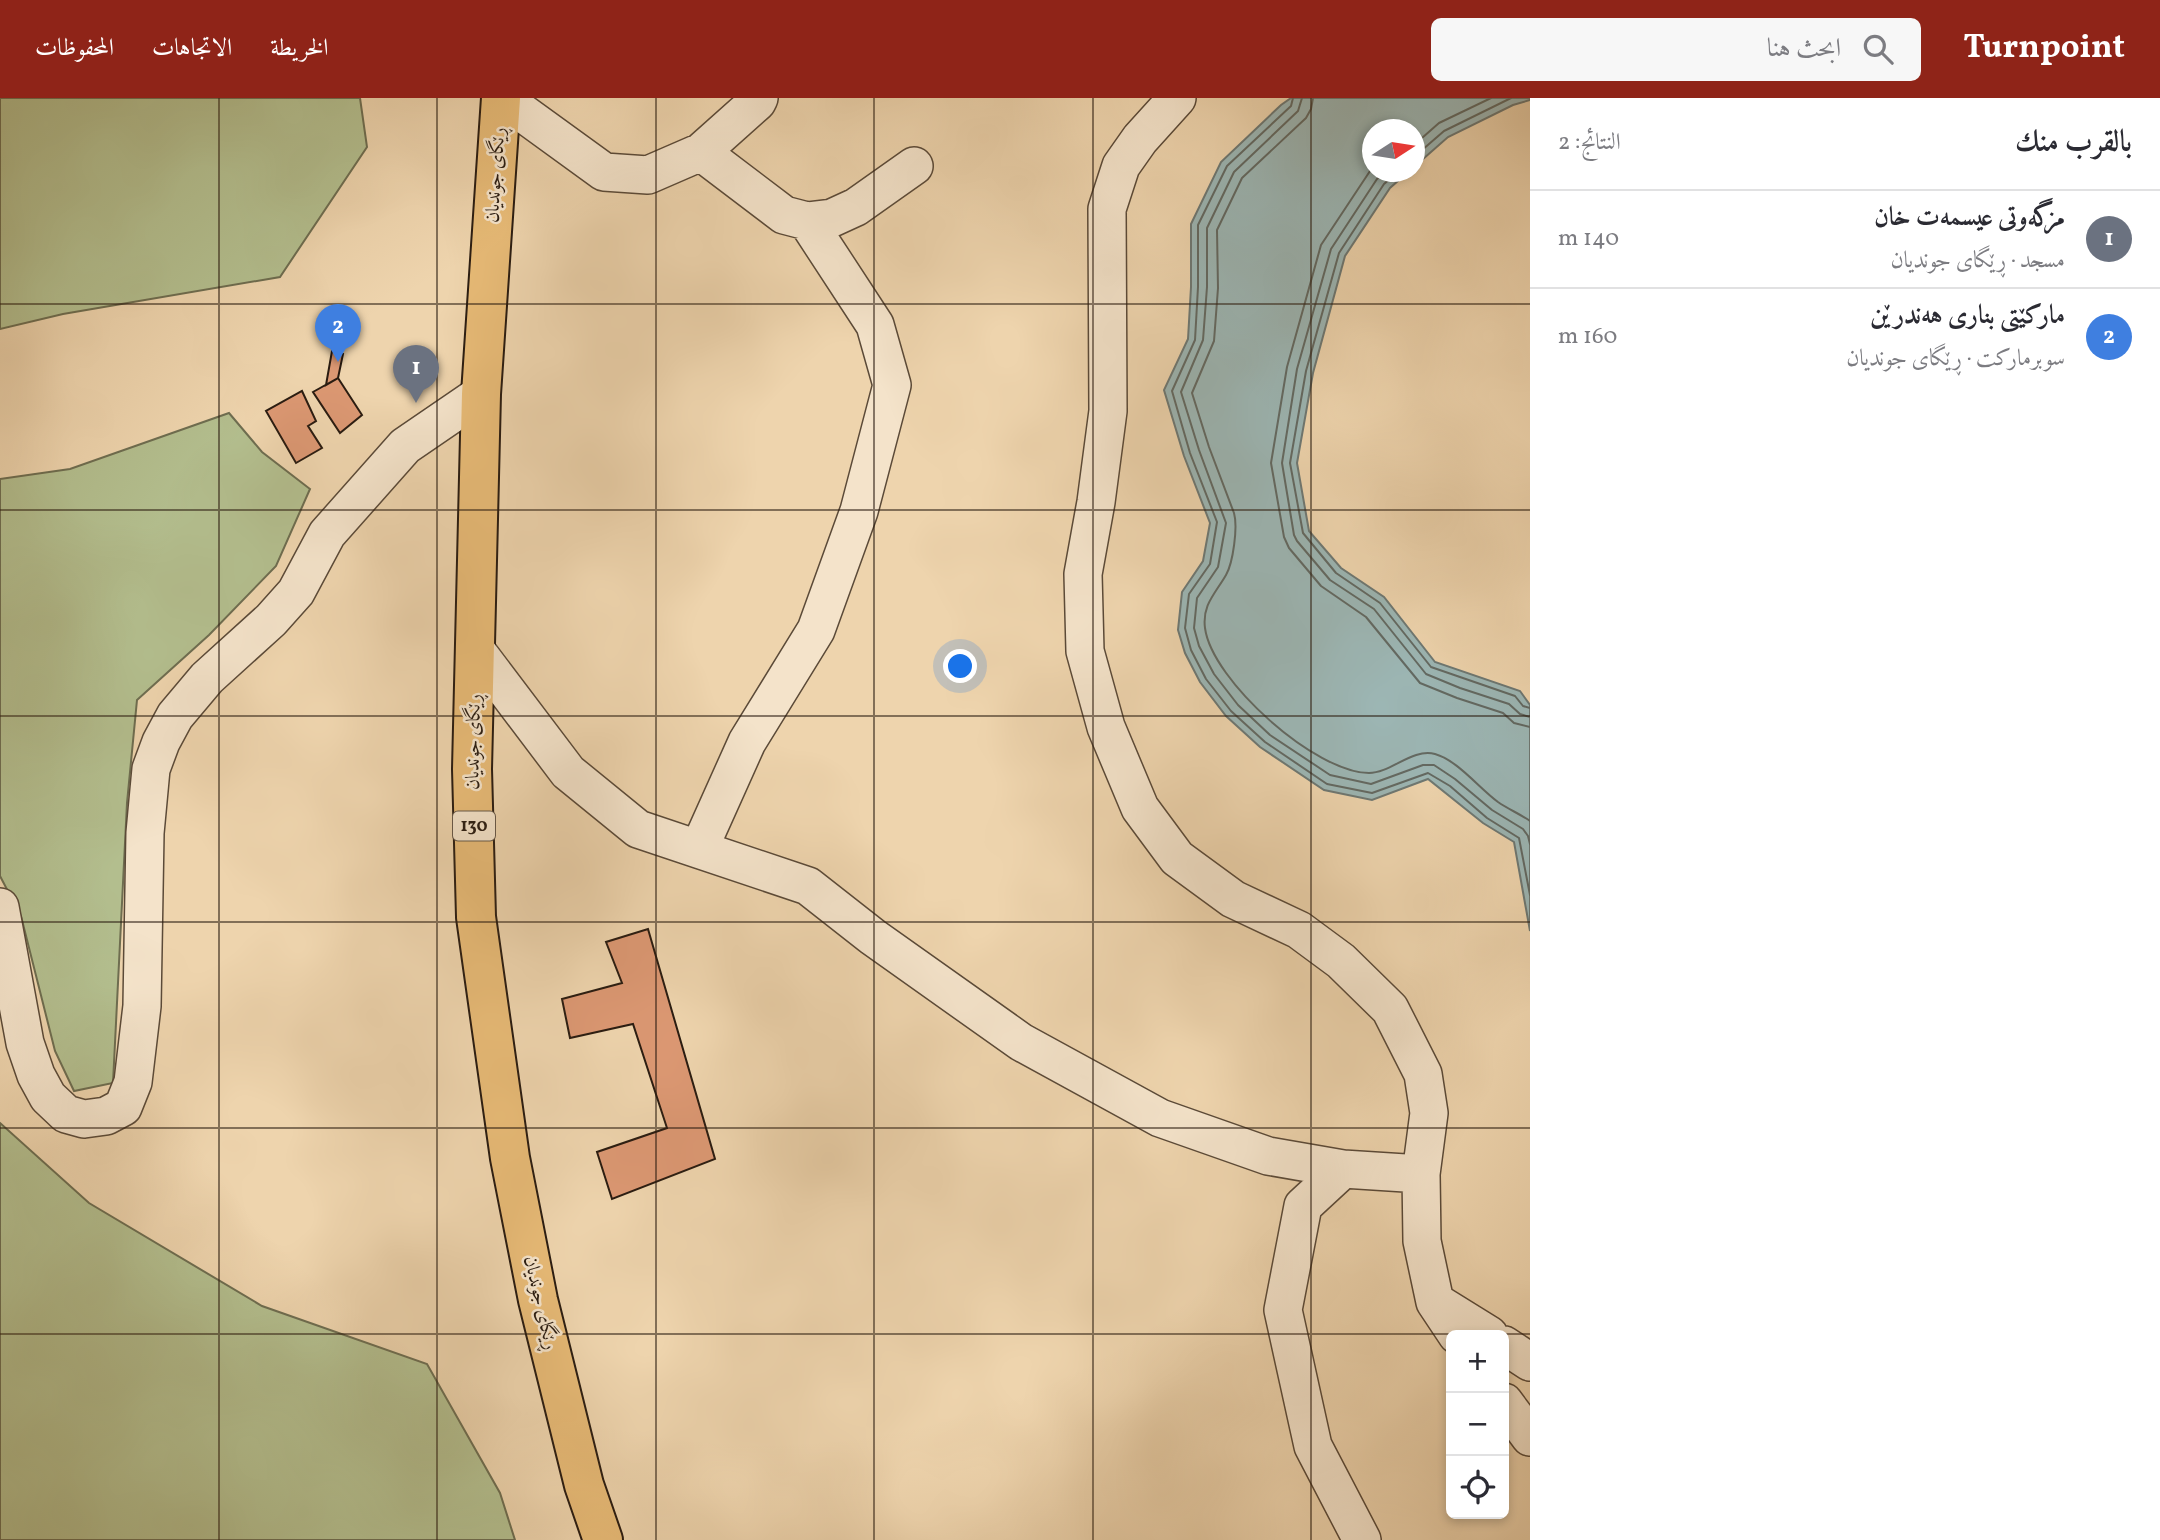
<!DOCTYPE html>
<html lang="ar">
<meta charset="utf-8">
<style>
:root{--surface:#fff;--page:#f7f7f7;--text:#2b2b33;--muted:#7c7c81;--line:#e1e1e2;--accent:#8f2418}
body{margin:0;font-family:Vollkorn,Amiri,serif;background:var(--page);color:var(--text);direction:rtl}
.controls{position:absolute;right:21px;bottom:21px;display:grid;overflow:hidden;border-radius:10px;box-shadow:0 4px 10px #0003}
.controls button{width:63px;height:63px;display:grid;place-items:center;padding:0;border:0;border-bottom:2px solid var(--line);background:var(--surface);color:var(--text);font:35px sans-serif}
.compass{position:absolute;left:1362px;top:21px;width:63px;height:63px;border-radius:50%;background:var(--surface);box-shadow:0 4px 10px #0003;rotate:78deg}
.you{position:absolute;left:961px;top:569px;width:24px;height:24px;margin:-18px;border:5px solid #fff;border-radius:50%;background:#1a73e8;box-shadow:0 0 0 10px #1a73e833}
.badge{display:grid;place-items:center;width:46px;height:46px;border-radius:50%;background:var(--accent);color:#fff;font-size:23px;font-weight:700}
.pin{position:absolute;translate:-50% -58px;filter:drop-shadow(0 2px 4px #0008)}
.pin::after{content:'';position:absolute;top:37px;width:24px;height:21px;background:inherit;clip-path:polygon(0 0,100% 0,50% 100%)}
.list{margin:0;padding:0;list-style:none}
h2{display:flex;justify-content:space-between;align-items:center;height:91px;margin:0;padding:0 28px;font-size:30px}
h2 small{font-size:23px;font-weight:400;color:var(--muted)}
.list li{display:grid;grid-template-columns:46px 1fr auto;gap:21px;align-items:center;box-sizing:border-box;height:98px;padding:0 28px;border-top:2px solid var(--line)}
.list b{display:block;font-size:26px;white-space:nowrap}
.list p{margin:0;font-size:23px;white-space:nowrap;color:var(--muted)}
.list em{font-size:23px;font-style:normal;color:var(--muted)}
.icon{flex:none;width:38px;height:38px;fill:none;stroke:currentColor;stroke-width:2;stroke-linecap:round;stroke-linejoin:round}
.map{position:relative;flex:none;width:1530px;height:1442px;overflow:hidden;direction:ltr}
header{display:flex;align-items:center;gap:42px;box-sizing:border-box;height:98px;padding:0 35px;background:var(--accent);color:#fff}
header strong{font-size:33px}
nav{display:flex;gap:38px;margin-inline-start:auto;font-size:24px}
.search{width:490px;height:63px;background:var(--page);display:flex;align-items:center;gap:18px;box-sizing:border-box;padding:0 24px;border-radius:10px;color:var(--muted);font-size:26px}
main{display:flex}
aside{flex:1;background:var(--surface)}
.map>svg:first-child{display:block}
</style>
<header>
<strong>Turnpoint</strong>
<div class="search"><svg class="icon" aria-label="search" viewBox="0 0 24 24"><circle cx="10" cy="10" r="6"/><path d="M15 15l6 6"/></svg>ابحث هنا</div>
<nav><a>الخريطة</a><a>الاتجاهات</a><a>المحفوظات</a></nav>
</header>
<main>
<aside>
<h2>بالقرب منك<small>النتائج: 2</small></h2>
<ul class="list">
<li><span class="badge" style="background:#6b7280">1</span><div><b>مزگەوتی عیسمەت خان</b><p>مسجد · ڕێگای جوندیان</p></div><em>140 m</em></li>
<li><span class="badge" style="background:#3f7fe0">2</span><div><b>مارکێتی بناری هەندرێن</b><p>سوبرماركت · ڕێگای جوندیان</p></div><em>160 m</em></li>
</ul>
</aside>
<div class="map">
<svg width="1530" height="1442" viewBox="0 0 1530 1442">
<rect width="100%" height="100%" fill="#eed4ad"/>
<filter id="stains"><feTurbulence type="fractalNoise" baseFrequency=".00286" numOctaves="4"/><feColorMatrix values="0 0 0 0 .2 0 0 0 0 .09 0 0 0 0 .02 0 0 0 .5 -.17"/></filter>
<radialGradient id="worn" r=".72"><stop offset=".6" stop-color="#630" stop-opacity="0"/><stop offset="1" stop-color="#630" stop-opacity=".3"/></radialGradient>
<path fill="#b3be8e" stroke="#6e6d50" stroke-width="2" d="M 0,0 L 360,0 L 367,49 L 280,179 L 63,216 L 0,231 Z
M 229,315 L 262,354 L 310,391 L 276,468 L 209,537 L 137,602 L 127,705 L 113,985 L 74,993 L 55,953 L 21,818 L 0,778 L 0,381 L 70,371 Z
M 0,1025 L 89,1105 L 262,1208 L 427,1266 L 500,1395 L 515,1442 L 0,1442 Z"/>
<path fill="#9cb6b4" stroke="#6e7873" stroke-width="2" d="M 1291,0 L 1530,0 L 1530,2 L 1513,7 L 1448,39 L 1415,68 L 1414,32 L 1372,32 L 1372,74 L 1408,74 L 1390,90 L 1345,158 L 1313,275 L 1297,365 L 1309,433 L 1341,470 L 1384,499 L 1435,564 L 1520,593 L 1530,607 L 1530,833 L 1514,744 L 1483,725 L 1428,681 L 1372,702 L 1324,692 L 1260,649 L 1226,618 L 1200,584 L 1185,555 L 1178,532 L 1182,494 L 1203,463 L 1210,425 L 1184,358 L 1164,292 L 1188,241 L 1191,189 L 1191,126 L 1221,64 L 1281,7 Z"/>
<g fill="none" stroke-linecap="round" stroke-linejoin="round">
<path stroke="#636962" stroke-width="2" d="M 1293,0 L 1291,8 L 1227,68 L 1198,127 L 1198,189 L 1195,242 L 1172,293 L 1190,355 L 1217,424 L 1210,466 L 1189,496 L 1185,530 L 1191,552 L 1206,581 L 1231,613 L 1265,644 L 1327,686 L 1372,695 L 1428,675 L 1450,688 L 1487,720 L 1519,740 L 1530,797
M 1302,0 L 1298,13 L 1234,74 L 1207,130 L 1207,189 L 1203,242 L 1181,294 L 1199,352 L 1226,425 L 1218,469 L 1197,500 L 1194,530 L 1199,548 L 1214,576 L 1238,607 L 1270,637 L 1330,677 L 1371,686 L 1423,667 L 1434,667 L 1455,681 L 1492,712 L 1523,731 L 1528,738 L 1530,746
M 1313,0 L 1311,11 L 1306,20 L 1242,80 L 1217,132 L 1218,190 L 1214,243 L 1192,295 L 1209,349 L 1234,415 C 1238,429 1233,465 1226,477 C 1215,496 1202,507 1205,530 C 1212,583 1316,675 1369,675 C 1391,675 1412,650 1435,656 C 1457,662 1479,690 1498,704 C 1508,711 1520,716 1530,723
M 1414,47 L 1439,25 L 1491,0
M 1414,59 L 1444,33 L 1511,0
M 1372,70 L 1321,147 L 1287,269 L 1271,365 L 1284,439 L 1289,450 L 1321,488 L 1366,519 L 1420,585 L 1457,600 L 1503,615 L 1514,625 L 1530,629
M 1385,74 L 1377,81 L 1331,151 L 1297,271 L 1282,365 L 1294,437 L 1297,443 L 1330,482 L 1374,511 L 1426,576 L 1460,590 L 1509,606 L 1520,616 L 1530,619
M 1398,74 L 1384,86 L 1339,155 L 1306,273 L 1290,365 L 1303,435 L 1336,475 L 1380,505 L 1431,569 L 1515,598 L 1523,608 L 1530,610"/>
</g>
<path fill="#dc9873" stroke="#2a1c11" stroke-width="2" d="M 332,253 L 343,256 L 338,280 L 326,287 Z
M 338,280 L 362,317 L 340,335 L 313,294 Z
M 302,293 L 316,323 L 308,328 L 322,350 L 296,365 L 266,313 Z
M 648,831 L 715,1061 L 612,1101 L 597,1054 L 667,1030 L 633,926 L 570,940 L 562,901 L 622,885 L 606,844 Z"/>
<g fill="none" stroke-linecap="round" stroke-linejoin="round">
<defs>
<path id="minor" d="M 502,0 L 604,74 L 648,77 L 701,54 L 757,4 L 759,0
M 1177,0 L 1140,41 L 1121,68 L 1107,111 L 1108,313 L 1096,404 L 1083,476 L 1085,553 L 1106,629 L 1140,710 L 1177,760 L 1233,801 L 1299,832 L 1341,863 L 1390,911 L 1423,976 L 1429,1015 L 1421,1076 L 1422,1143 L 1435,1204 L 1457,1237
M 701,54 L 784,117 L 807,123 L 832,120 L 856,109 L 914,68
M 475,551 L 568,674 L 638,731 L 808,788 L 873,839 L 1021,944 L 1160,1020 L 1268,1058 L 1343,1071 L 1421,1076
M 699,751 L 747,644 L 816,532 L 859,413 L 892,287 L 875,227 L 807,123
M 0,809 L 25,945 L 36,977 L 48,999 L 66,1016 L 84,1021 L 106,1018 L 123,1009 L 133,984 L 142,908 L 145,735 L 151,671 L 161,644 L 175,618 L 207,580 L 271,522 L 296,494 L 327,436 L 405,348 L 481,296
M 1343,1071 L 1303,1108 L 1283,1212 L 1313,1348 L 1362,1442
M 1439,1206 L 1489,1237
M 1504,1247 L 1530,1264
M 1504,1304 L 1530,1339"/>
<path id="major" d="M 501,0 L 481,296 L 472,671 L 476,819 L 510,1060 L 538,1202 L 584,1387 L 603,1442"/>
</defs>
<use href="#minor" stroke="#5b4a38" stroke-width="40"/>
<use href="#major" stroke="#2a1c11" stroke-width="42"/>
<use href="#minor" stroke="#f4e3ca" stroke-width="37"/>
<use href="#major" stroke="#e7ba76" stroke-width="38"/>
</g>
<path fill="none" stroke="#2a1c11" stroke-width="2" stroke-opacity="0.55" d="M 219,0 L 219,1442M 437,0 L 437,1442M 656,0 L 656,1442M 874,0 L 874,1442M 1093,0 L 1093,1442M 1311,0 L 1311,1442M 0,206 L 1530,206M 0,412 L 1530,412M 0,618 L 1530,618M 0,824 L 1530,824M 0,1030 L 1530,1030M 0,1236 L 1530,1236"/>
<g text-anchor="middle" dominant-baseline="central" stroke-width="5" stroke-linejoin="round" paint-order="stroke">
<rect fill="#f4e3ca" stroke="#675848" stroke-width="2" x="453" y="713.5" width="42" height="29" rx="5"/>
<g font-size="18" font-weight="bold" fill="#2a1c11">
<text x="474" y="728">130</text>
</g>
<g font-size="19" fill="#2a1c11" stroke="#f4e3ca">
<text transform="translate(496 77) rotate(-86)">ڕێگای جوندیان</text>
<text transform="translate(474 644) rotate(-89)">ڕێگای جوندیان</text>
<text transform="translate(540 1205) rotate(77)">ڕێگای جوندیان</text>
</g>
</g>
<rect width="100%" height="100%" filter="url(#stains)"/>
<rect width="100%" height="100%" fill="url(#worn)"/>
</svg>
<div class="controls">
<button>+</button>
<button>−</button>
<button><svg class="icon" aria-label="locate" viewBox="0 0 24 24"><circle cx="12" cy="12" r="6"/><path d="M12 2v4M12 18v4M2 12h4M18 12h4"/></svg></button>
</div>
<svg class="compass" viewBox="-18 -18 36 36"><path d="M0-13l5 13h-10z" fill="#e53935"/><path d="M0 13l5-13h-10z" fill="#7c7c81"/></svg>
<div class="you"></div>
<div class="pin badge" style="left:416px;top:305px;background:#6b7280">1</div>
<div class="pin badge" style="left:338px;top:264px;background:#3f7fe0">2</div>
</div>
</main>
